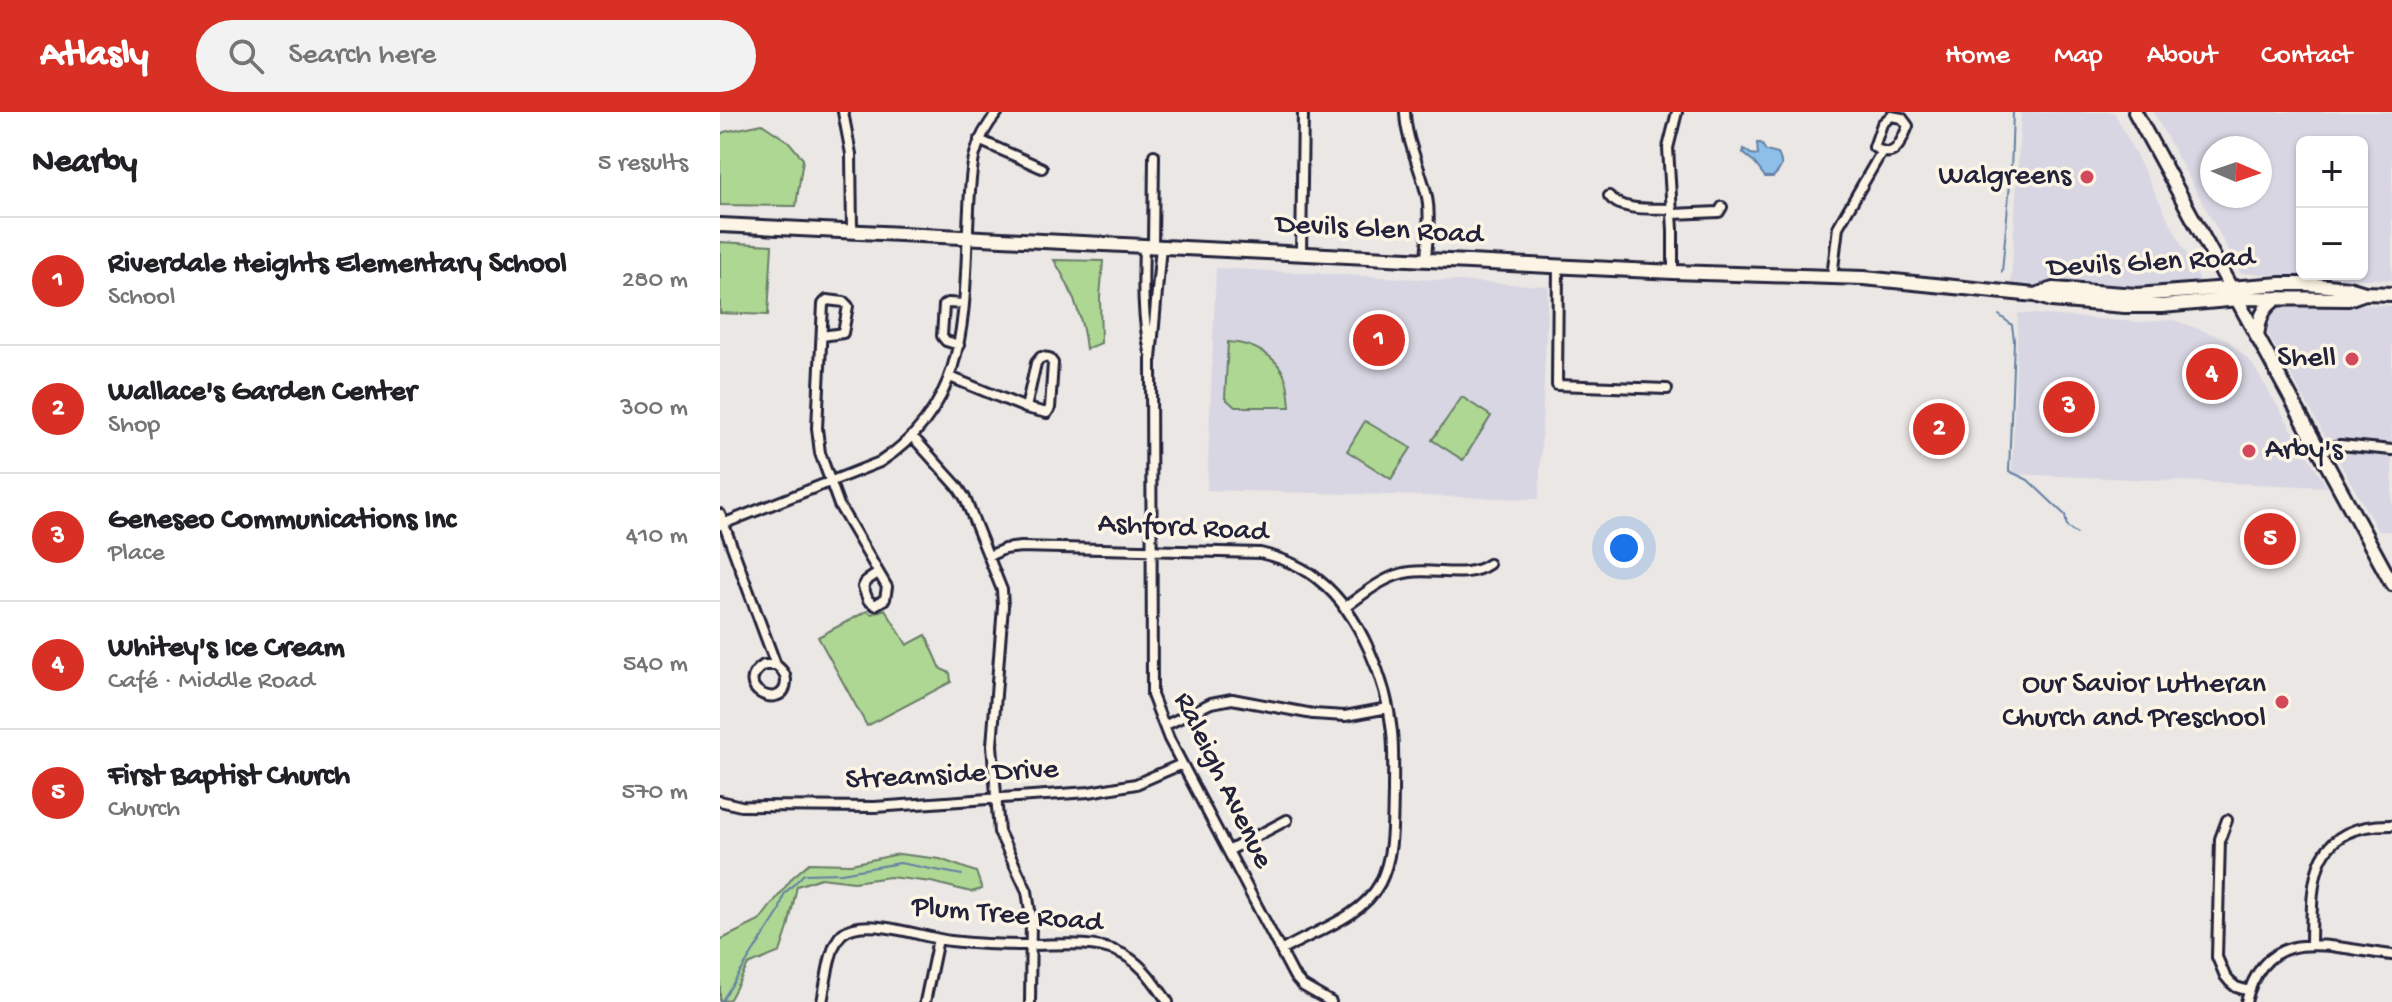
<!DOCTYPE html>
<meta charset="utf-8">
<style>
:root{--surface:#fff;--page:#f2f2f2;--text:#202124;--muted:#757577;--line:#e0e0e0;--accent:#d93025}
body{margin:0;font-family:"Gochi Hand",sans-serif;background:var(--page);color:var(--text)}
.controls{position:absolute;right:24px;top:24px;display:grid;overflow:hidden;border-radius:12px;box-shadow:0 2px 6px #0004}
.controls button{width:72px;height:72px;display:grid;place-items:center;padding:0;border:0;border-bottom:2px solid var(--line);background:var(--surface);color:var(--text);font:40px sans-serif}
.compass{position:absolute;left:1480px;top:24px;width:72px;height:72px;border-radius:50%;background:var(--surface);box-shadow:0 2px 6px #0004;rotate:92deg}
.you{position:absolute;left:904px;top:436px;width:28px;height:28px;margin:-20px;border:6px solid #fff;border-radius:50%;background:#1a73e8;box-shadow:0 0 0 12px #1a73e833}
.badge{display:grid;place-items:center;width:52px;height:52px;border-radius:50%;background:var(--accent);color:#fff;font-size:26px;font-weight:700}
.pin{position:absolute;translate:-50% -50%;border:4px solid #fff;box-shadow:0 2px 8px #0006}
.list{margin:0;padding:0;list-style:none}
h2{display:flex;justify-content:space-between;align-items:center;height:104px;margin:0;padding:0 32px;font-size:34px}
h2 small{font-size:26px;font-weight:400;color:var(--muted)}
.list li{display:grid;grid-template-columns:52px 1fr auto;gap:24px;align-items:center;box-sizing:border-box;height:128px;padding:0 32px;border-top:2px solid var(--line)}
.list b{display:block;font-size:30px;white-space:nowrap}
.list p{margin:0;font-size:26px;white-space:nowrap;color:var(--muted)}
.list em{font-size:26px;font-style:normal;color:var(--muted)}
.icon{flex:none;width:44px;height:44px;fill:none;stroke:currentColor;stroke-width:2;stroke-linecap:round;stroke-linejoin:round}
.map{position:relative;flex:none;width:1672px;height:890px;overflow:hidden}
header{display:flex;align-items:center;gap:48px;box-sizing:border-box;height:112px;padding:0 40px;background:var(--accent);color:#fff}
header strong{font-size:38px}
nav{display:flex;gap:44px;margin-inline-start:auto;font-size:28px}
.search{width:560px;height:72px;background:var(--page);display:flex;align-items:center;gap:20px;box-sizing:border-box;padding:0 28px;border-radius:44px;color:var(--muted);font-size:30px}
main{display:flex}
aside{flex:1;background:var(--surface)}
.map>svg:first-child{display:block}
</style>
<header>
<strong>Atlasly</strong>
<div class="search"><svg class="icon" aria-label="search" viewBox="0 0 24 24"><circle cx="10" cy="10" r="6"/><path d="M15 15l6 6"/></svg>Search here</div>
<nav><a>Home</a><a>Map</a><a>About</a><a>Contact</a></nav>
</header>
<main>
<aside>
<h2>Nearby<small>5 results</small></h2>
<ul class="list">
<li><span class="badge">1</span><div><b>Riverdale Heights Elementary School</b><p>School</p></div><em>280 m</em></li>
<li><span class="badge">2</span><div><b>Wallace's Garden Center</b><p>Shop</p></div><em>300 m</em></li>
<li><span class="badge">3</span><div><b>Geneseo Communications Inc</b><p>Place</p></div><em>410 m</em></li>
<li><span class="badge">4</span><div><b>Whitey's Ice Cream</b><p>Café · Middle Road</p></div><em>540 m</em></li>
<li><span class="badge">5</span><div><b>First Baptist Church</b><p>Church</p></div><em>570 m</em></li>
</ul>
</aside>
<div class="map">
<svg width="1672" height="890" viewBox="0 0 1672 890">
<rect width="100%" height="100%" fill="#ebe7e4"/>
<filter id="ink" filterUnits="userSpaceOnUse"><feTurbulence type="fractalNoise" baseFrequency=".0125" numOctaves="2"/><feDisplacementMap in="SourceGraphic" scale="16" xChannelSelector="R" yChannelSelector="G"/><feConvolveMatrix kernelMatrix="1 2 1 2 8 2 1 2 1" color-interpolation-filters="sRGB"/></filter>
<g filter="url(#ink)">
<path fill="#d7d6e2" fill-rule="evenodd" d="M 1301,0 L 1394,0 L 1483,175 L 1420,181 L 1291,171 Z
M 1433,0 L 1672,0 L 1672,168 L 1521,161 ZM 1582,30 L 1642,30 L 1642,162 L 1582,162 ZM 1492,36 L 1540,36 L 1540,84 L 1492,84 Z
M 496,156 L 828,174 L 819,387 L 487,378 Z
M 1573,189 L 1672,194 L 1672,419 L 1658,419 L 1544,215 L 1551,196 Z
M 1298,201 L 1419,210 L 1454,208 L 1506,227 L 1531,250 L 1607,375 L 1292,362 Z"/>
<path fill="#aed793" stroke="#687c67" stroke-width="2" d="M 42,12 L 69,30 L 83,47 L 76,94 L 0,93 L 0,23 L 4,20 Z
M 0,130 L 52,133 L 48,203 L 0,201 Z
M 334,148 L 383,149 L 380,185 L 381,231 L 366,237 C 363,206 350,174 334,148 Z
M 508,230 C 532,231 559,244 566,268 C 569,276 569,286 570,295 L 515,295 L 505,286 Z
M 742,285 L 771,304 L 743,348 L 712,328 Z
M 645,309 L 691,336 L 671,367 L 627,339 Z
M 165,497 L 187,533 L 206,523 L 221,557 L 230,561 L 231,570 L 147,614 L 98,525 L 147,499 L 152,502 Z
M 179,742 L 220,747 L 256,760 L 262,777 L 251,780 L 211,770 L 170,765 L 134,770 L 101,766 L 77,774 L 68,816 L 60,840 L 28,853 L 10,887 L 0,890 L 0,828 L 39,809 L 73,765 L 89,751 L 131,752 Z"/>
<path fill="#8dbfe9" stroke="#6280a3" stroke-width="2" d="M 1037,31 L 1041,31 L 1046,39 L 1058,42 C 1064,53 1061,57 1053,65 L 1045,65 L 1033,49 L 1023,41 L 1024,37 L 1031,42 L 1038,43 Z"/>
<g fill="none" stroke-linecap="round" stroke-linejoin="round">
<path stroke="#6280a3" stroke-width="2" d="M 1282,160 L 1291,60 L 1293,0
M 1279,203 L 1292,213 L 1294,228 L 1289,359 L 1308,368 L 1345,403 L 1347,415 L 1357,422
M 1,890 L 59,800 L 64,782 L 84,762 L 121,761 L 180,751 L 242,763"/>
<defs>
<path id="street" d="M 123,0 L 131,42 L 132,119
M 685,0 C 686,30 701,56 707,85 C 711,105 707,127 706,148
M 1171,4 L 1182,6 L 1188,14 C 1181,30 1175,50 1154,35 L 1162,12 Z
M 259,28 L 322,56
M 889,84 C 901,100 933,96 951,97
M 952,102 L 999,100 L 1002,95
M 424,134 C 423,170 422,204 430,240
M 433,134 L 434,43
M 441,134 L 431,247 L 432,583 L 449,627 L 574,864 L 583,874 L 611,890
M 581,142 L 583,0
M 838,154 L 837,273 L 947,277
M 953,160 L 953,118 L 948,36 L 957,0
M 1112,165 L 1118,115 L 1162,39
M 102,224 L 123,221 L 128,194 L 124,190 L 107,188 L 103,192 L 97,316 L 100,341 L 119,393 L 167,475 L 165,487 L 155,493 L 148,488 L 143,475 L 146,469 L 158,461
M 239,233 L 226,229 L 222,224 L 224,193 L 228,191 L 243,192
M 230,265 L 306,296 L 327,301 L 330,296 L 333,251 L 329,246 L 321,245 L 316,251 L 306,296
M 192,324 L 237,374 L 245,386 L 282,478 L 283,494 L 272,633 L 279,720 L 307,779 L 311,805 L 310,890
M 1601,339 L 1620,333 L 1672,338
M 0,402 L 56,553 C 62,558 66,562 66,569 C 65,602 9,575 44,553 L 56,553
M 0,413 L 160,350 C 253,290 243,195 249,97 C 251,58 251,31 278,0
M 269,444 L 284,437 L 301,435 L 540,441 C 562,446 583,454 600,469 C 640,501 667,570 672,620 C 674,640 673,661 673,681 C 672,711 674,743 660,771 C 641,807 593,819 561,839
M 624,496 C 644,482 665,463 690,460 C 716,456 746,468 769,452
M 444,614 L 491,591 L 512,587 L 593,602 L 625,604 L 668,596
M 0,689 L 21,694 L 155,695 L 369,680 L 416,672 L 462,652
M 1507,708 L 1500,727 L 1497,845 L 1505,864 L 1510,870 L 1516,875 L 1529,879
M 508,739 L 567,708
M 1591,832 C 1592,769 1589,712 1672,713
M 102,890 C 106,872 109,832 123,821 C 146,803 203,826 231,829 C 257,832 284,833 311,833 C 339,833 369,829 396,839 C 420,848 434,870 448,890
M 205,890 L 218,827
M 1526,890 C 1546,808 1613,837 1672,843"/>
<path id="secondary" d="M 1415,0 L 1672,472
M 0,113 L 953,160 L 1144,166 L 1315,183 L 1331,188 L 1405,194 L 1442,194 L 1530,186 L 1628,187 L 1645,181
M 1315,183 L 1333,177 L 1417,183 L 1561,172 L 1588,172 L 1628,176 L 1645,181 L 1672,182
M 1537,225 C 1539,208 1542,195 1558,186"/>
</defs>
<use href="#street" stroke="#22223b" stroke-width="14"/>
<use href="#secondary" stroke="#22223b" stroke-width="18"/>
<use href="#street" stroke="#fcf5e5" stroke-width="8"/>
<use href="#secondary" stroke="#fcf5e5" stroke-width="12"/>
</g>
</g>
<g fill="#d1495b" stroke="#fcf5e5" stroke-width="3">
<circle cx="1367" cy="65" r="8"/>
<circle cx="1632" cy="247" r="8"/>
<circle cx="1529" cy="339" r="8"/>
<circle cx="1562" cy="590" r="8"/>
</g>
<g text-anchor="middle" dominant-baseline="central" stroke-width="7" stroke-linejoin="round" paint-order="stroke">
<g font-size="30" fill="#22223b" stroke="#fcf5e5" text-anchor="end">
<text x="1351" y="65">Walgreens</text>
<text x="1616" y="247">Shell</text>
<text x="1545" y="339" text-anchor="start">Arby's</text>
<text x="1546" y="573">Our Savior Lutheran<tspan x="1546" dy="34">Church and Preschool</tspan></text>
</g>
<g font-size="30" fill="#22223b" stroke="#fcf5e5">
<text transform="translate(659 119) rotate(3)">Devils Glen Road</text>
<text transform="translate(1431 152) rotate(-3)">Devils Glen Road</text>
<text transform="translate(463 417) rotate(3)">Ashford Road</text>
<text transform="translate(232 664) rotate(-3)">Streamside Drive</text>
<text transform="translate(502 669) rotate(64)">Raleigh Avenue</text>
<text transform="translate(287 804) rotate(5)">Plum Tree Road</text>
</g>
</g>
</svg>
<div class="controls">
<button>+</button>
<button>−</button>
</div>
<svg class="compass" viewBox="-18 -18 36 36"><path d="M0-13l5 13h-10z" fill="#e53935"/><path d="M0 13l5-13h-10z" fill="#757577"/></svg>
<div class="you"></div>
<div class="pin badge" style="left:659px;top:228px">1</div>
<div class="pin badge" style="left:1219px;top:317px">2</div>
<div class="pin badge" style="left:1349px;top:295px">3</div>
<div class="pin badge" style="left:1492px;top:262px">4</div>
<div class="pin badge" style="left:1550px;top:427px">5</div>
</div>
</main>
